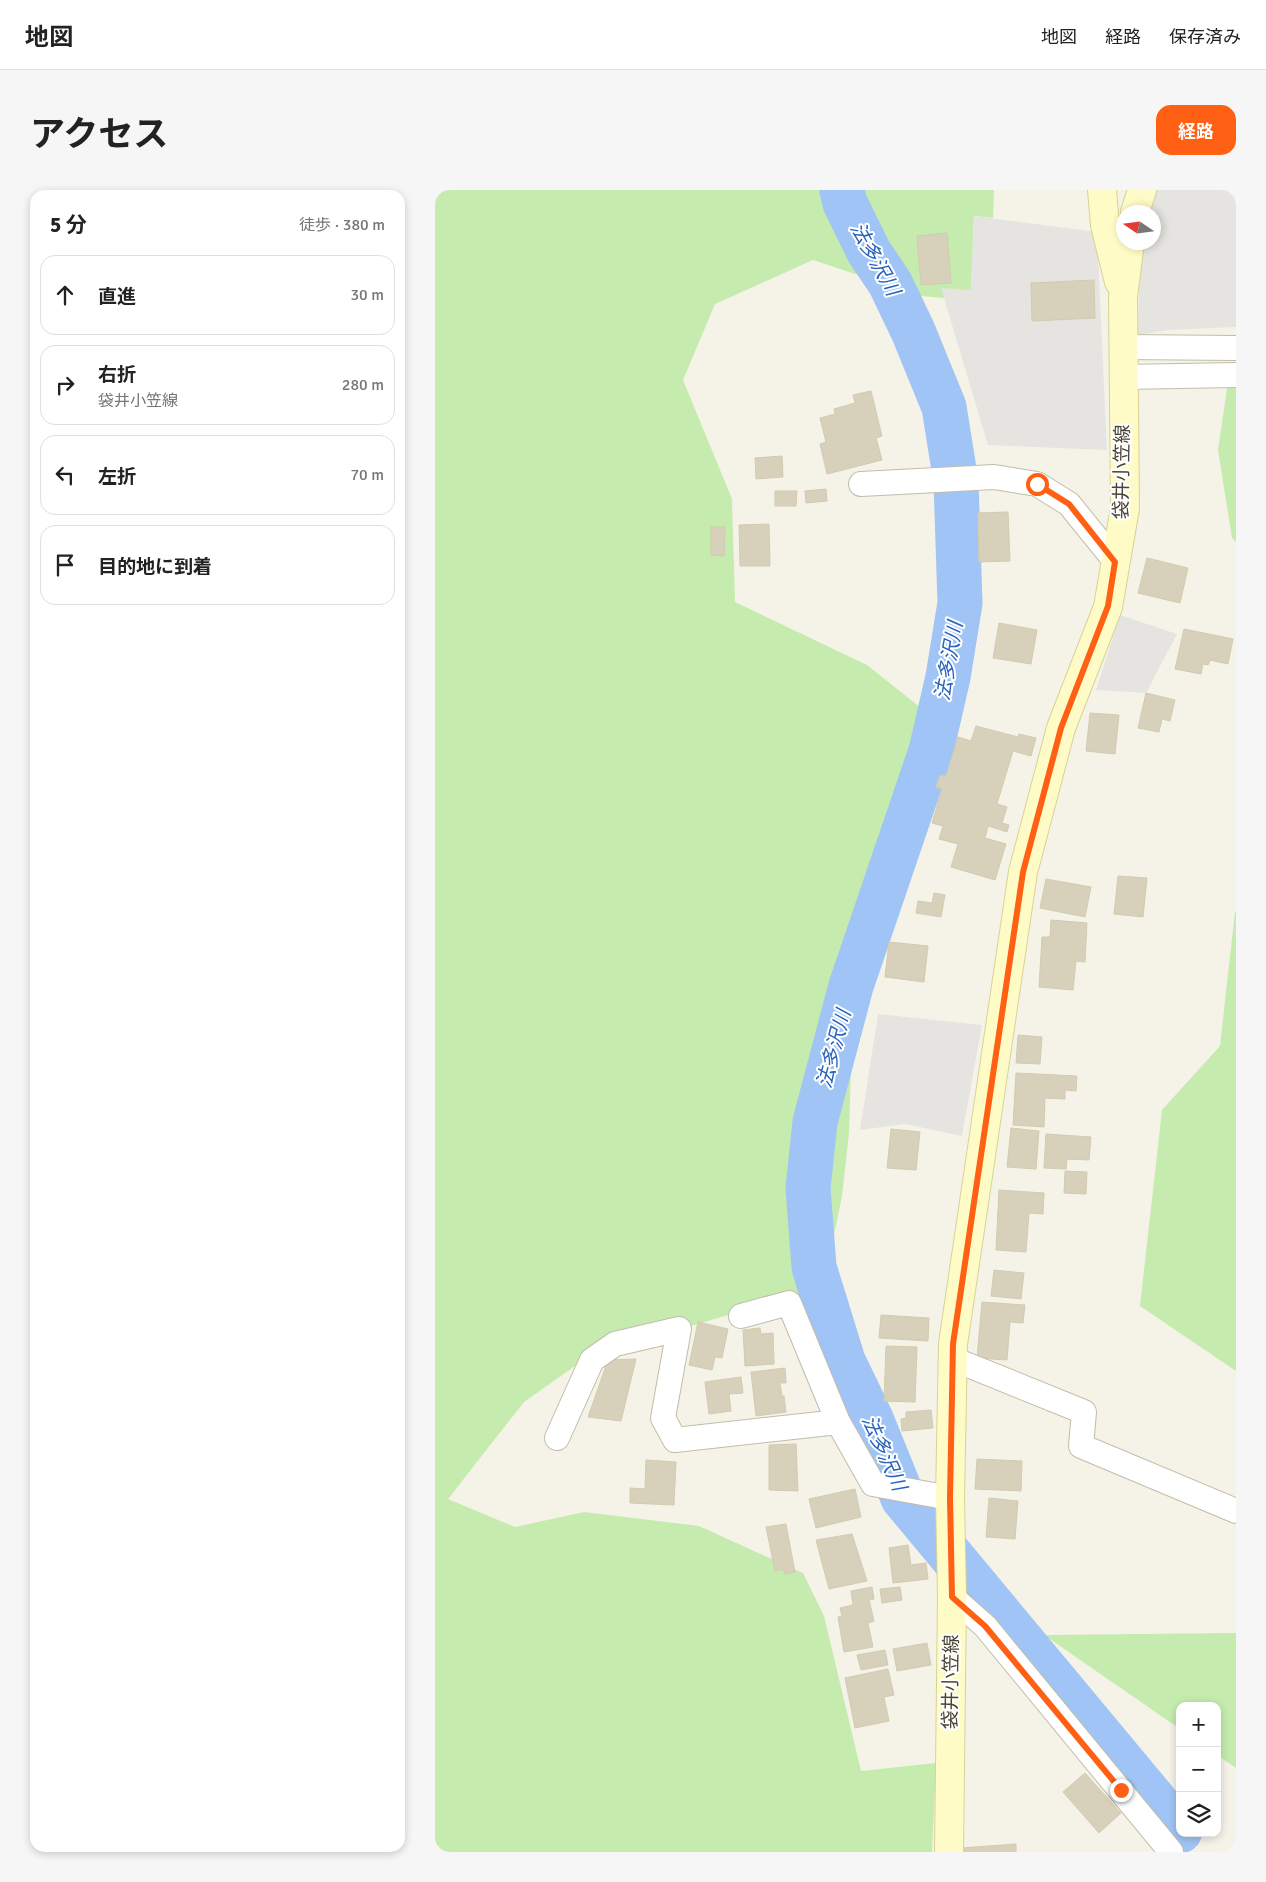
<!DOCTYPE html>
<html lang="ja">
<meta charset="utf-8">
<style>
:root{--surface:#fff;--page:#f6f6f6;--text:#222;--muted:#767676;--line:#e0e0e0;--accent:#ff6014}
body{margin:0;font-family:Signika,"Noto Sans JP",sans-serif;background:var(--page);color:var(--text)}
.controls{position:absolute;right:15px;bottom:15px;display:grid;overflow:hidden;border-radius:10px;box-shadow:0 2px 8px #0003}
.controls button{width:45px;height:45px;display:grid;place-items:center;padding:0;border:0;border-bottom:1px solid var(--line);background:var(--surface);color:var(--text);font:25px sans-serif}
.compass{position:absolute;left:681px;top:15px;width:45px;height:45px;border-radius:50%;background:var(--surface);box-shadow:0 2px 8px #0003;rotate:283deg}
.stop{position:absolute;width:15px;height:15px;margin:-11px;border:4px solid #ff6014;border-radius:50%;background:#fff}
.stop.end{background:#ff6014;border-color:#fff;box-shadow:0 1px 5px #0008}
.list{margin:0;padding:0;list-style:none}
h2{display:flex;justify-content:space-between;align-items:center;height:65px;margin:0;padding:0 20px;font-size:21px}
h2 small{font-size:16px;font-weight:400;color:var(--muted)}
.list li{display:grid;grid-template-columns:32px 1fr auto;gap:15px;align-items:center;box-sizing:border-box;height:80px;margin:0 10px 10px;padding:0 10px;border:1px solid var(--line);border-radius:15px}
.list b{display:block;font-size:19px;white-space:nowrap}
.list p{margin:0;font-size:16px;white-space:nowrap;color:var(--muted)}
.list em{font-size:16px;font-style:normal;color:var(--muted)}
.icon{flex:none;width:28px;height:28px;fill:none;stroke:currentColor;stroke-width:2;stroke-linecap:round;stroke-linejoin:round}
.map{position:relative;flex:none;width:801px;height:1662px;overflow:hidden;border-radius:15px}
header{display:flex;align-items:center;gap:30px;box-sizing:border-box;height:70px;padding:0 25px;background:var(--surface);border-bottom:1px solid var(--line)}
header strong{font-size:24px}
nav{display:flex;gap:28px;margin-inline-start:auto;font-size:18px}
.intro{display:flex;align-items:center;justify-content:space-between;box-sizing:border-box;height:120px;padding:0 30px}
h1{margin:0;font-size:35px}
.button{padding:12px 22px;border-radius:15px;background:var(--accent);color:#fff;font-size:18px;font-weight:700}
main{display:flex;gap:30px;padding:0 30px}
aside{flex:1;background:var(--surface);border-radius:15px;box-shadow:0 2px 8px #0003}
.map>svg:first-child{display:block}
</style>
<header>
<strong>地図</strong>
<nav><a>地図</a><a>経路</a><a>保存済み</a></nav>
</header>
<div class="intro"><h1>アクセス</h1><a class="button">経路</a></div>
<main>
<aside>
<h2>5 分<small>徒歩 · 380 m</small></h2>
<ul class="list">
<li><svg class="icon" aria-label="ahead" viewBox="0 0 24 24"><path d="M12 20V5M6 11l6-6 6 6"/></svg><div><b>直進</b></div><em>30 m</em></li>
<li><svg class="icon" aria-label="right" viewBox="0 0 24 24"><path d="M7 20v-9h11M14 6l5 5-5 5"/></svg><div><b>右折</b><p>袋井小笠線</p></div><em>280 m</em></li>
<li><svg class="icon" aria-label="left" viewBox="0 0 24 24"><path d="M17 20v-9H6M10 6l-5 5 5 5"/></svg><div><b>左折</b></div><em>70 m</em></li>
<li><svg class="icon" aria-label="arrive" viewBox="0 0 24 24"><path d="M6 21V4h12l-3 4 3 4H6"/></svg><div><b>目的地に到着</b></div></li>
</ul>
</aside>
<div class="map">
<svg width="801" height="1662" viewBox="0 0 801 1662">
<rect width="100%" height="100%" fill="#f5f3e8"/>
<path fill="#c5ebae" d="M 0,0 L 559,0 L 558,28 L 539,26 L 536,100 L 509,108 L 486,106 L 378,70 L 280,114 L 248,190 L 297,309 L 300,412 L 432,475 L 491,522 L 408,785 L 416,879 L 414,943 L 407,1006 L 390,1089 L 365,1104 L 154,1166 L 89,1212 L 13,1309 L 80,1337 L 149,1322 L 264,1336 L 368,1383 L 389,1426 L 426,1581 L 501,1573 L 497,1662 L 0,1662 Z
M 794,185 L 801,185 L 801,352 L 797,348 L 783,260 Z
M 800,722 L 801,722 L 801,1181 L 705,1116 L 727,920 L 785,856 Z
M 801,1443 L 801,1578 L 782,1565 L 782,1516 L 745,1516 L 745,1539 L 609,1445 Z"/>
<path fill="#e6e4e0" d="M 721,0 L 801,0 L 801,137 L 734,140 L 702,145 L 705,84 L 710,53 L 718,52 L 718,22 L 715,22 Z
M 539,26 L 662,42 L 672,260 L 553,255 L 506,98 L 536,100 Z
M 685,425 L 742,444 L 711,503 L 661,500 Z
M 443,824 L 547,835 L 527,946 L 470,934 L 425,940 Z"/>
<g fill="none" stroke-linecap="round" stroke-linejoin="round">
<path stroke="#a0c4f5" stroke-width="45" d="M 407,0 L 410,13 L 434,62 L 455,93 L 478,141 L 509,217 L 521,292 L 525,413 L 513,487 L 496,561 L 416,796 L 380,932 L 373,998 L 379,1077 L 408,1171 L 436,1229 L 468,1308 L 745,1641"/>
</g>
<path fill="#d7d1bc" stroke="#d2cbaf" d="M 512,43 L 516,93 L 486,95 L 482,46 Z
M 659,90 L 660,128 L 597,131 L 596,93 Z
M 436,201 L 447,246 L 441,248 L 447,270 L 392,284 L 385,254 L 391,252 L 385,228 L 400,224 L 399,219 L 420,213 L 418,205 Z
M 347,266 L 348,287 L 321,289 L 320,268 Z
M 391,299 L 392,311 L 371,313 L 370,301 Z
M 340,301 L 362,301 L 361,316 L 340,316 Z
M 573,322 L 575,371 L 544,372 L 543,323 Z
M 334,334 L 335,376 L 305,376 L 304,335 Z
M 276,337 L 290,337 L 289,366 L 276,365 Z
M 712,368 L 753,378 L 745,413 L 703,403 Z
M 564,433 L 602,440 L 596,474 L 558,468 Z
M 749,439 L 798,449 L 793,474 L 775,470 L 773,475 L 768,474 L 766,484 L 740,479 Z
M 711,503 L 740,510 L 735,531 L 727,529 L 724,542 L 703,538 Z
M 655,523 L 684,525 L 680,564 L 651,561 Z
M 541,536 L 583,547 L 584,544 L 601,548 L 596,566 L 578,561 L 562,614 L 572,617 L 567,633 L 574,635 L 572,642 L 553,636 L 550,648 L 571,654 L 560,690 L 516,677 L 523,654 L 504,649 L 508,636 L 497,633 L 507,599 L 501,597 L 505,585 L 511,586 L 523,547 L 536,551 Z
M 683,686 L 712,688 L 708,727 L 679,724 Z
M 611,689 L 656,697 L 650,727 L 605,718 Z
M 499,703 L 510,705 L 506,727 L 481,723 L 483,711 L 497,713 Z
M 616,730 L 652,733 L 650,772 L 641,771 L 638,800 L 604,797 L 607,747 L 615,747 Z
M 454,752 L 493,756 L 489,792 L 450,787 Z
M 583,845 L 607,847 L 605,874 L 581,873 Z
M 581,883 L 642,886 L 641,901 L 630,900 L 630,909 L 610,908 L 609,937 L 578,935 Z
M 576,938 L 604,941 L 601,979 L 572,977 Z
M 456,939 L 485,942 L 481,980 L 452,978 Z
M 611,944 L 656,947 L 654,970 L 632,969 L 631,979 L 609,978 Z
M 630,981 L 652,982 L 651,1004 L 629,1003 Z
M 564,1000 L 609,1003 L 608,1024 L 594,1023 L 591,1062 L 561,1060 Z
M 559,1080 L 589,1083 L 586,1109 L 556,1106 Z
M 547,1112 L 590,1115 L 588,1133 L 575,1132 L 572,1170 L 542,1168 Z
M 446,1125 L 494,1128 L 493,1151 L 444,1148 Z
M 263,1132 L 293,1139 L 287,1168 L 280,1167 L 277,1180 L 254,1175 Z
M 325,1138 L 326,1144 L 338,1143 L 339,1174 L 310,1176 L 308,1140 Z
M 451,1156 L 482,1157 L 480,1212 L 449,1211 Z
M 201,1169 L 186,1231 L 153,1227 L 173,1170 Z
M 350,1178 L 351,1193 L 345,1193 L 347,1206 L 349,1206 L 351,1222 L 321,1226 L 316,1182 Z
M 306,1187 L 308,1203 L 294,1204 L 296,1221 L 274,1224 L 270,1192 Z
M 496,1220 L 498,1238 L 467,1241 L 466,1229 L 471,1228 L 471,1222 Z
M 361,1254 L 363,1301 L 334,1300 L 334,1255 Z
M 542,1269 L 587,1271 L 586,1301 L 540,1299 Z
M 211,1270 L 241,1272 L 239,1315 L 195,1313 L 195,1298 L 210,1299 Z
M 420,1299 L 426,1327 L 381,1338 L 374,1309 Z
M 554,1308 L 583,1311 L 580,1349 L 551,1347 Z
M 351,1334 L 360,1382 L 350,1384 L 348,1379 L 340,1381 L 331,1337 Z
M 417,1344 L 432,1391 L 394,1399 L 381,1350 Z
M 473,1355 L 476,1375 L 491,1373 L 493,1389 L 458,1393 L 454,1358 Z
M 437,1397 L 439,1409 L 434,1410 L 439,1431 L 433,1433 L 438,1457 L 409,1462 L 403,1427 L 407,1426 L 405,1418 L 418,1415 L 416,1401 Z
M 465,1397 L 467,1410 L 447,1413 L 445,1399 Z
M 492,1453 L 496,1475 L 462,1481 L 458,1459 Z
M 450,1460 L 453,1475 L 426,1480 L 422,1465 Z
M 453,1479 L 459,1505 L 449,1507 L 454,1531 L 420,1538 L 410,1488 Z
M 650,1583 L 686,1623 L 664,1643 L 628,1602 Z
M 581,1654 L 581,1662 L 527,1662 L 527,1658 Z"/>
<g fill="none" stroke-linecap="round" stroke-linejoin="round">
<defs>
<path id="street" d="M 688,157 L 801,158
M 688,187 L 801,185
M 426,294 L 559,287 L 602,294 L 634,314 L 681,372
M 306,1126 L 354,1113 L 403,1232 L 438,1294 L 515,1308
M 518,1169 L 649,1222 L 646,1256 L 801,1321
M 122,1248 L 157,1170 L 180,1154 L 244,1139 L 228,1228 L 240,1250 L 403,1232
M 517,1407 L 550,1436 L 736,1662"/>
<path id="secondary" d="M 667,0 L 670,35 L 684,92
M 700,22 L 707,0
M 514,1662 L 517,1407 L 515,1308 L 518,1154 L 588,682 L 626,538 L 673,417 L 690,318 L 688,107 L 695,52"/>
</defs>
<use href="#street" stroke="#c1bda9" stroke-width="26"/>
<use href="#secondary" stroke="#d8d295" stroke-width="30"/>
<use href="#street" stroke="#fff" stroke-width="24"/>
<use href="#secondary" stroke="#fffbc7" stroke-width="28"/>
</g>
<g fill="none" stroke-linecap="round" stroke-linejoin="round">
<path stroke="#ff6014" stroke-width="6" d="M 602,294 L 634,314 L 680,372 L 673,416 L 626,538 L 588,682 L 518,1154 L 515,1308 L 517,1407 L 550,1436 L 686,1600"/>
</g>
<g text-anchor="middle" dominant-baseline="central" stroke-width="4" stroke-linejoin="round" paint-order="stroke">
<g font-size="19" fill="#494536" stroke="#fff">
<text transform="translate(687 282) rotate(-89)">袋井小笠線</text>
<text transform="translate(516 1492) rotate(-89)">袋井小笠線</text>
</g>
<g font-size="20" font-style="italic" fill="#2763bc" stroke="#fff">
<text transform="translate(440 69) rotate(61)">法多沢川</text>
<text transform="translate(514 471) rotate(-80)">法多沢川</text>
<text transform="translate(399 859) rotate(-75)">法多沢川</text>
<text transform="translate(449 1263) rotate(66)">法多沢川</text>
</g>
</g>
</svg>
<div class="controls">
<button>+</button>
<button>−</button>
<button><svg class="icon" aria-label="layers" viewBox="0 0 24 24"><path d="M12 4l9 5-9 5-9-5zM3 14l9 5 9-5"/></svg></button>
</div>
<svg class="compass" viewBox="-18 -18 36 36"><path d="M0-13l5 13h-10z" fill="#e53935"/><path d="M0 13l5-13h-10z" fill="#767676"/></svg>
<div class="stop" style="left:602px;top:294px"></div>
<div class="stop end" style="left:686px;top:1600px"></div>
</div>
</main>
